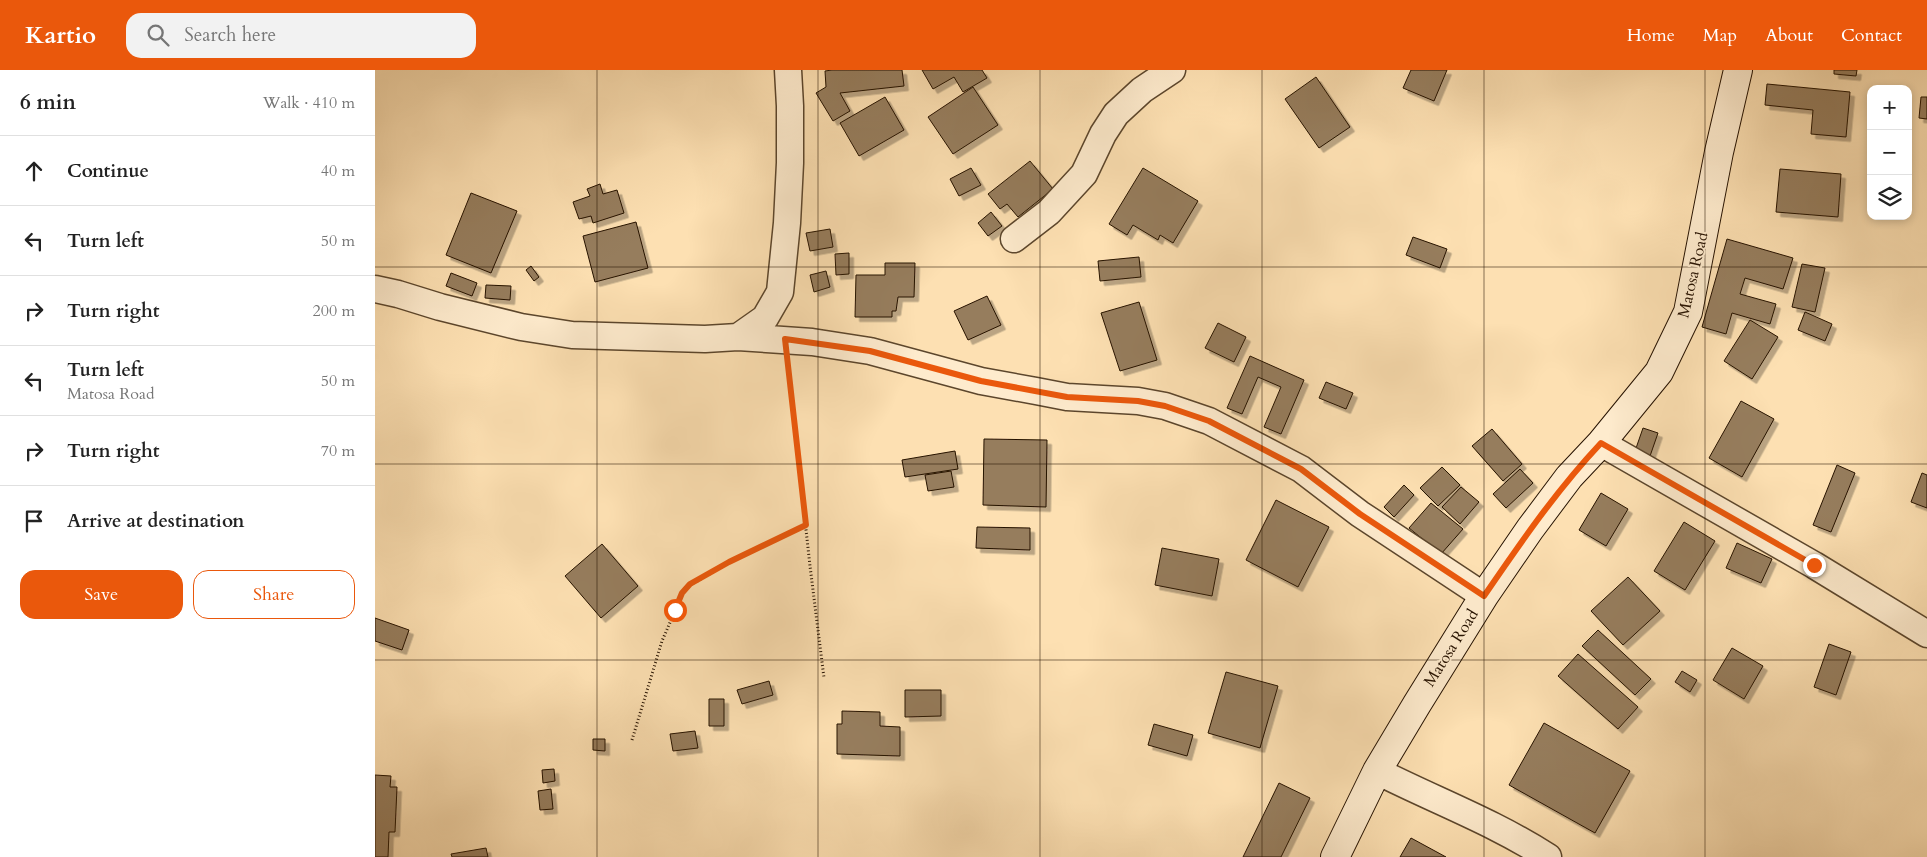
<!DOCTYPE html>
<meta charset="utf-8">
<style>
:root{--surface:#fff;--page:#f2f2f2;--text:#222;--muted:#767676;--line:#e0e0e0;--accent:#ea580c}
body{margin:0;font-family:Cardo,serif;background:var(--page);color:var(--text)}
.controls{position:absolute;right:15px;top:15px;display:grid;overflow:hidden;border-radius:10px;box-shadow:0 2px 8px #0003}
.controls button{width:45px;height:45px;display:grid;place-items:center;padding:0;border:0;border-bottom:1px solid var(--line);background:var(--surface);color:var(--text);font:25px sans-serif}
.stop{position:absolute;width:15px;height:15px;margin:-11px;border:4px solid #ea580c;border-radius:50%;background:#fff}
.stop.end{background:#ea580c;border-color:#fff;box-shadow:0 1px 5px #0008}
.list{margin:0;padding:0;list-style:none}
h2{display:flex;justify-content:space-between;align-items:center;height:65px;margin:0;padding:0 20px;font-size:21px}
h2 small{font-size:16px;font-weight:400;color:var(--muted)}
.list li{display:grid;grid-template-columns:32px 1fr auto;gap:15px;align-items:center;box-sizing:border-box;height:70px;padding:0 20px;border-top:1px solid var(--line)}
.list b{display:block;font-size:19px;white-space:nowrap}
.list p{margin:0;font-size:16px;white-space:nowrap;color:var(--muted)}
.list em{font-size:16px;font-style:normal;color:var(--muted)}
.actions{display:flex;gap:10px;padding:15px 20px}
.actions a{flex:1;padding:11px 0;border:1px solid var(--accent);border-radius:15px;text-align:center;font-size:18px;color:var(--accent)}
.actions .main{background:var(--accent);color:#fff}
.icon{flex:none;width:28px;height:28px;fill:none;stroke:currentColor;stroke-width:2;stroke-linecap:round;stroke-linejoin:round}
.map{position:relative;flex:none;width:1552px;height:787px;overflow:hidden}
header{display:flex;align-items:center;gap:30px;box-sizing:border-box;height:70px;padding:0 25px;background:var(--accent);color:#fff}
header strong{font-size:24px}
nav{display:flex;gap:28px;margin-inline-start:auto;font-size:18px}
.search{width:350px;height:45px;background:var(--page);display:flex;align-items:center;gap:12px;box-sizing:border-box;padding:0 18px;border-radius:15px;color:var(--muted);font-size:19px}
main{display:flex}
aside{flex:1;background:var(--surface)}
.map>svg:first-child{display:block}
</style>
<header>
<strong>Kartio</strong>
<div class="search"><svg class="icon" aria-label="search" viewBox="0 0 24 24"><circle cx="10" cy="10" r="6"/><path d="M15 15l6 6"/></svg>Search here</div>
<nav><a>Home</a><a>Map</a><a>About</a><a>Contact</a></nav>
</header>
<main>
<aside>
<h2>6 min<small>Walk · 410 m</small></h2>
<ul class="list">
<li><svg class="icon" aria-label="ahead" viewBox="0 0 24 24"><path d="M12 20V5M6 11l6-6 6 6"/></svg><div><b>Continue</b></div><em>40 m</em></li>
<li><svg class="icon" aria-label="left" viewBox="0 0 24 24"><path d="M17 20v-9H6M10 6l-5 5 5 5"/></svg><div><b>Turn left</b></div><em>50 m</em></li>
<li><svg class="icon" aria-label="right" viewBox="0 0 24 24"><path d="M7 20v-9h11M14 6l5 5-5 5"/></svg><div><b>Turn right</b></div><em>200 m</em></li>
<li><svg class="icon" aria-label="left" viewBox="0 0 24 24"><path d="M17 20v-9H6M10 6l-5 5 5 5"/></svg><div><b>Turn left</b><p>Matosa Road</p></div><em>50 m</em></li>
<li><svg class="icon" aria-label="right" viewBox="0 0 24 24"><path d="M7 20v-9h11M14 6l5 5-5 5"/></svg><div><b>Turn right</b></div><em>70 m</em></li>
<li><svg class="icon" aria-label="arrive" viewBox="0 0 24 24"><path d="M6 21V4h12l-3 4 3 4H6"/></svg><div><b>Arrive at destination</b></div></li>
</ul>
<div class="actions"><a class="main">Save</a><a>Share</a></div>
</aside>
<div class="map">
<svg width="1552" height="787" viewBox="0 0 1552 787">
<defs>
<filter id="shadow"><feDropShadow dx="4.5" dy="4.5" stdDeviation="0" flood-color="#0004"/></filter>
</defs>
<rect width="100%" height="100%" fill="#fde0b2"/>
<filter id="stains"><feTurbulence type="fractalNoise" baseFrequency=".004" numOctaves="4"/><feColorMatrix values="0 0 0 0 .2 0 0 0 0 .09 0 0 0 0 .02 0 0 0 .5 -.17"/></filter>
<radialGradient id="worn" r=".72"><stop offset=".6" stop-color="#630" stop-opacity="0"/><stop offset="1" stop-color="#630" stop-opacity=".3"/></radialGradient>
<path fill="#967d5d" stroke="#261200" filter="url(#shadow)" d="M 457,0 L 527,0 L 529,16 L 465,23 L 475,41 L 458,51 L 441,23 L 451,17 L 450,1 Z
M 547,0 L 607,0 L 612,8 L 588,22 L 579,7 L 558,19 Z
M 1036,0 L 1072,0 L 1059,31 L 1028,18 Z
M 1459,0 L 1482,0 L 1481,6 L 1459,4 Z
M 941,7 L 975,57 L 944,78 L 910,29 Z
M 1392,14 L 1475,22 L 1471,67 L 1436,64 L 1438,40 L 1390,35 Z
M 598,17 L 623,55 L 578,84 L 553,47 Z
M 510,27 L 529,60 L 484,86 L 465,53 Z
M 1546,27 L 1552,27 L 1552,49 L 1544,48 Z
M 655,91 L 678,119 L 643,147 L 632,134 L 625,139 L 613,124 Z
M 596,98 L 606,115 L 584,126 L 575,109 Z
M 768,98 L 823,131 L 798,173 L 785,165 L 783,170 L 758,155 L 752,165 L 734,154 Z
M 1405,99 L 1466,104 L 1463,147 L 1401,142 Z
M 225,114 L 228,124 L 242,120 L 249,143 L 218,153 L 216,146 L 204,149 L 198,132 L 215,126 L 212,119 Z
M 96,123 L 142,141 L 116,203 L 71,185 Z
M 616,142 L 627,156 L 613,166 L 603,153 Z
M 261,152 L 273,198 L 220,212 L 208,166 Z
M 455,159 L 458,177 L 435,181 L 431,163 Z
M 1038,167 L 1072,179 L 1065,198 L 1031,185 Z
M 1352,169 L 1418,188 L 1408,219 L 1370,208 L 1365,224 L 1401,234 L 1395,254 L 1357,243 L 1351,264 L 1327,257 Z
M 474,183 L 474,204 L 461,205 L 460,184 Z
M 764,187 L 766,207 L 725,211 L 723,191 Z
M 510,193 L 540,193 L 539,227 L 523,227 L 521,241 L 517,241 L 517,247 L 480,247 L 481,205 L 510,205 Z
M 1427,194 L 1450,198 L 1440,242 L 1417,237 Z
M 156,196 L 164,207 L 159,211 L 151,200 Z
M 451,201 L 455,217 L 439,222 L 435,205 Z
M 76,203 L 102,213 L 97,226 L 71,216 Z
M 111,215 L 136,216 L 135,230 L 110,228 Z
M 612,226 L 626,255 L 593,270 L 579,241 Z
M 764,232 L 782,290 L 745,301 L 726,243 Z
M 1430,242 L 1457,254 L 1450,271 L 1423,260 Z
M 1375,250 L 1403,267 L 1377,309 L 1349,291 Z
M 843,253 L 871,267 L 859,292 L 830,278 Z
M 875,286 L 929,310 L 906,364 L 889,357 L 906,317 L 883,307 L 867,344 L 852,338 Z
M 951,312 L 978,323 L 971,339 L 944,328 Z
M 1366,331 L 1399,349 L 1367,407 L 1334,388 Z
M 1268,358 L 1283,363 L 1274,389 L 1259,384 Z
M 1117,359 L 1147,394 L 1128,411 L 1097,376 Z
M 609,369 L 672,370 L 671,437 L 608,435 Z
M 580,381 L 583,399 L 530,407 L 527,390 Z
M 1462,395 L 1480,403 L 1456,462 L 1438,455 Z
M 1067,397 L 1085,415 L 1063,436 L 1045,418 Z
M 1145,399 L 1158,413 L 1131,438 L 1118,424 Z
M 576,401 L 579,417 L 553,421 L 550,405 Z
M 1547,403 L 1552,405 L 1552,438 L 1536,432 Z
M 1029,415 L 1039,425 L 1019,447 L 1009,437 Z
M 1086,417 L 1104,432 L 1085,454 L 1067,437 Z
M 1226,423 L 1253,439 L 1231,476 L 1204,460 Z
M 901,430 L 954,457 L 923,517 L 871,490 Z
M 1056,433 L 1088,459 L 1066,484 L 1034,458 Z
M 1309,452 L 1340,471 L 1310,520 L 1279,501 Z
M 602,457 L 655,458 L 655,480 L 601,478 Z
M 1362,473 L 1397,489 L 1386,513 L 1351,498 Z
M 227,474 L 263,516 L 226,548 L 190,506 Z
M 787,478 L 844,489 L 837,526 L 780,515 Z
M 1253,507 L 1285,541 L 1248,575 L 1216,541 Z
M 0,548 L 34,560 L 27,580 L 0,571 Z
M 1223,560 L 1276,609 L 1260,625 L 1207,576 Z
M 1454,574 L 1476,582 L 1461,625 L 1439,617 Z
M 1357,578 L 1388,596 L 1369,629 L 1338,610 Z
M 1203,584 L 1263,637 L 1243,659 L 1183,606 Z
M 1307,601 L 1322,610 L 1315,622 L 1300,612 Z
M 851,602 L 903,616 L 885,678 L 833,663 Z
M 394,611 L 398,625 L 367,634 L 362,620 Z
M 530,620 L 566,620 L 566,646 L 530,647 Z
M 334,629 L 349,629 L 349,656 L 334,656 Z
M 467,641 L 505,642 L 505,656 L 525,657 L 525,686 L 462,684 L 462,654 L 467,654 Z
M 1169,653 L 1255,701 L 1220,763 L 1134,715 Z
M 779,654 L 818,665 L 812,686 L 773,675 Z
M 320,661 L 323,678 L 298,681 L 295,664 Z
M 218,669 L 230,669 L 230,681 L 218,680 Z
M 179,699 L 180,711 L 168,713 L 167,700 Z
M 0,705 L 16,706 L 15,717 L 22,717 L 20,762 L 14,762 L 13,787 L 0,787 Z
M 904,713 L 935,728 L 906,787 L 868,787 Z
M 176,719 L 178,739 L 165,740 L 163,721 Z
M 1036,768 L 1071,787 L 1025,787 Z
M 111,778 L 113,787 L 77,787 L 76,784 Z"/>
<g fill="none" stroke-linecap="round" stroke-linejoin="round">
<defs>
<path id="street" d="M 639,169 L 674,142 L 709,104 L 728,64 L 741,44 L 767,20 L 797,0
M 0,219 L 23,224 L 65,237 L 146,257 L 197,265 L 330,269 L 363,267 L 390,248 L 405,222 L 412,153 L 415,93 L 415,36 L 413,0
M 363,267 L 437,272 L 495,281 L 606,311 L 661,321 L 692,327 L 763,331 L 790,336 L 834,351 L 926,399 L 985,444 L 1109,526
M 1226,373 L 1439,495 L 1552,564
M 1002,701 C 1059,730 1119,752 1173,787"/>
<path id="secondary" d="M 960,787 L 1002,701 L 1042,634 L 1109,526 L 1155,459 L 1194,407 L 1226,373 L 1284,302 L 1313,242 L 1344,82 L 1363,0"/>
</defs>
<use href="#street" stroke="#5c462c" stroke-width="29"/>
<use href="#secondary" stroke="#261200" stroke-width="30"/>
<path stroke="#261200" stroke-width="3" stroke-dasharray="1 2.5" stroke-linecap="butt" d="M 413,296 L 435,496 L 449,608
M 257,670 L 287,571 L 310,518 L 355,492 L 431,455"/>
<use href="#street" stroke="#feebcd" stroke-width="26"/>
<use href="#secondary" stroke="#feebcd" stroke-width="28"/>
</g>
<g fill="none" stroke-linecap="round" stroke-linejoin="round">
<path stroke="#ea580c" stroke-width="6" d="M 300,540 L 307,523 L 315,514 L 354,492 L 431,455 L 410,269 L 495,281 L 606,311 L 692,327 L 763,331 L 790,336 L 834,351 L 926,399 L 985,444 L 1109,526 C 1146,472 1181,421 1226,373 L 1439,495"/>
</g>
<path fill="none" stroke="#261200" stroke-width="1" stroke-opacity="0.55" d="M 222,0 L 222,787M 443,0 L 443,787M 665,0 L 665,787M 887,0 L 887,787M 1109,0 L 1109,787M 1330,0 L 1330,787M 0,197 L 1552,197M 0,394 L 1552,394M 0,590 L 1552,590"/>
<g text-anchor="middle" dominant-baseline="central" stroke-width="4" stroke-linejoin="round" paint-order="stroke">
<g font-size="16" fill="#261200" stroke="#feebcd">
<text transform="translate(1318 205) rotate(-77)">Matosa Road</text>
<text transform="translate(1076 578) rotate(-58)">Matosa Road</text>
</g>
</g>
<rect width="100%" height="100%" filter="url(#stains)"/>
<rect width="100%" height="100%" fill="url(#worn)"/>
</svg>
<div class="controls">
<button>+</button>
<button>−</button>
<button><svg class="icon" aria-label="layers" viewBox="0 0 24 24"><path d="M12 4l9 5-9 5-9-5zM3 14l9 5 9-5"/></svg></button>
</div>
<div class="stop" style="left:300px;top:540px"></div>
<div class="stop end" style="left:1439px;top:495px"></div>
</div>
</main>
